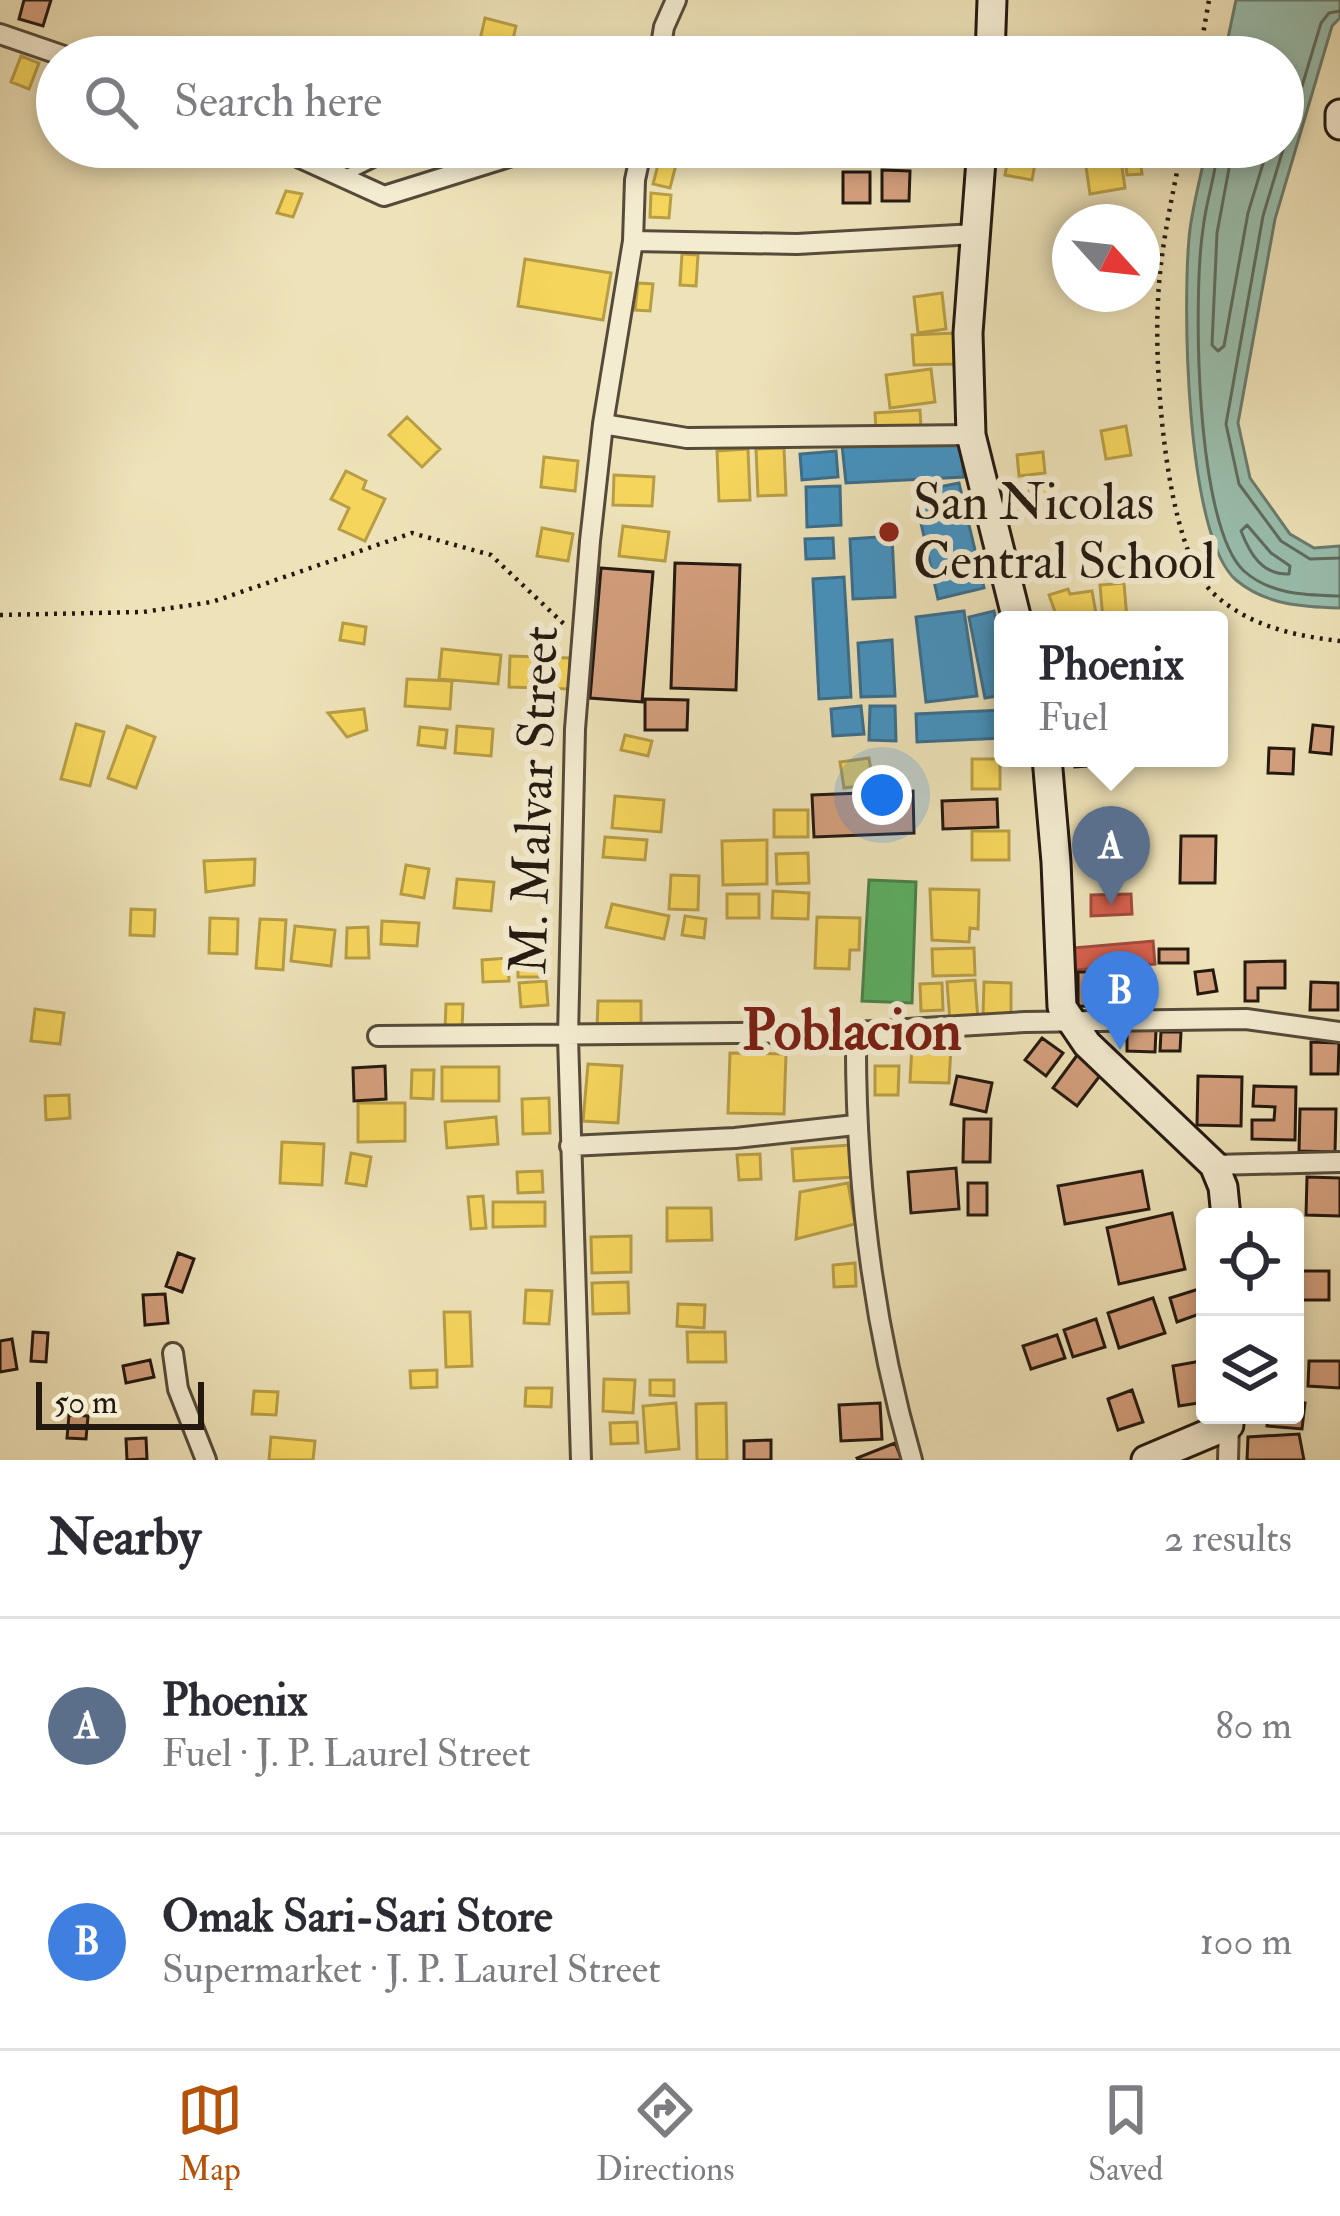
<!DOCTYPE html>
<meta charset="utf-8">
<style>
:root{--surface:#fff;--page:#f7f7f7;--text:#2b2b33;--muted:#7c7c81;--line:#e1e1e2;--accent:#b45309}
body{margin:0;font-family:"IM FELL Double Pica",serif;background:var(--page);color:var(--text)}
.controls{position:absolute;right:36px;bottom:36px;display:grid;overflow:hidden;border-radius:12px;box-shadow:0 6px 18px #0003}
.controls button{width:108px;height:108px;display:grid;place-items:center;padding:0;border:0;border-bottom:3px solid var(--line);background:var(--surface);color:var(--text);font:60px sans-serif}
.compass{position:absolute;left:1052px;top:204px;width:108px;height:108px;border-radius:50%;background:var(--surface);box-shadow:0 6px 18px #0003;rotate:117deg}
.scale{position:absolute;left:36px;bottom:30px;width:168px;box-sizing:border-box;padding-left:12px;border:6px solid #241910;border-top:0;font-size:33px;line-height:42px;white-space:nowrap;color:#241910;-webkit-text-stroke:9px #f4ecd1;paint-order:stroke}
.you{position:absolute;left:882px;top:795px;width:42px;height:42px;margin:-30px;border:9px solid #fff;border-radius:50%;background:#1a73e8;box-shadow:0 0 0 18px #1a73e833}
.badge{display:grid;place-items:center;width:78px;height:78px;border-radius:50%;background:var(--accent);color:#fff;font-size:39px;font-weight:700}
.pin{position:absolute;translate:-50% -99px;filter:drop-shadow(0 3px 6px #0008)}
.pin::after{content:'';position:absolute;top:63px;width:42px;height:36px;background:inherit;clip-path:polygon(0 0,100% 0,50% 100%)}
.popup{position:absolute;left:994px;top:611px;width:234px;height:156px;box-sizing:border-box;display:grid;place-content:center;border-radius:12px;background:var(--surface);filter:drop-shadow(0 3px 9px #0005);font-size:39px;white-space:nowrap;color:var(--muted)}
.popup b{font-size:45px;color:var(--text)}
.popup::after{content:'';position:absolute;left:50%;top:100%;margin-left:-24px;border:24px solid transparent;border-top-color:var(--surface)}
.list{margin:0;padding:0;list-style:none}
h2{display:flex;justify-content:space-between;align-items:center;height:156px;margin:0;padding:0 48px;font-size:51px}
h2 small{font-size:39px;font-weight:400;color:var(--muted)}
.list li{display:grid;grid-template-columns:78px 1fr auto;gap:36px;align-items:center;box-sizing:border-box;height:216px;padding:0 48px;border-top:3px solid var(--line)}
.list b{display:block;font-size:45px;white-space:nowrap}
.list p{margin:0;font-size:39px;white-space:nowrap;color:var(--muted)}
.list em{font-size:39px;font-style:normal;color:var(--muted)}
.icon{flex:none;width:66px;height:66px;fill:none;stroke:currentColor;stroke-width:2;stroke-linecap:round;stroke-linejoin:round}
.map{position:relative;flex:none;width:1340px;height:1460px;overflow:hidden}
.search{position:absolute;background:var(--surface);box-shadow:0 6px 18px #0003;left:36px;right:36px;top:36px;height:132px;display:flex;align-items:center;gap:30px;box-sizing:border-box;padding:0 42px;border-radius:66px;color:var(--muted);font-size:45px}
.sheet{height:588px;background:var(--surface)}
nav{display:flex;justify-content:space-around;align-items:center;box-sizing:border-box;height:168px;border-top:3px solid var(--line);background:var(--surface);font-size:33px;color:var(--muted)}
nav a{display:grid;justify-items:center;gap:6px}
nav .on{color:var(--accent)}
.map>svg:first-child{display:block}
</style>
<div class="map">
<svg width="1340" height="1460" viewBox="0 0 1340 1460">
<rect width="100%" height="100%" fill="#eee2b8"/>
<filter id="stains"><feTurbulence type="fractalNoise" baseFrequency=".00167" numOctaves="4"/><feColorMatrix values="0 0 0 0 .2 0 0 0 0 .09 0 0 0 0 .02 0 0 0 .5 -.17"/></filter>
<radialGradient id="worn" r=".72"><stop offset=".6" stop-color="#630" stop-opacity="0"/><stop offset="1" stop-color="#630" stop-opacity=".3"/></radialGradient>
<path fill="#99bead" stroke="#6a7c6e" stroke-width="3" d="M 1236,0 L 1340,0 L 1340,18 L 1332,26 L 1275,219 L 1238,423 L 1250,478 L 1290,534 L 1314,548 L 1340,546 L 1340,608 C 1302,607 1266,605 1236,580 C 1185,536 1182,296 1190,229 C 1194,201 1201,174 1207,147 L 1283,147 L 1283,57 L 1224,57 Z"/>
<path fill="#f6d55c" stroke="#b79d45" stroke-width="3" d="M 485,18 L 516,26 L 509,57 L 476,57 Z
M 910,44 L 910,57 L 841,57 L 841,46 Z
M 21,56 L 39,63 L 29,89 L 11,82 Z
M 844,147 L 913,147 L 914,158 L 845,160 Z
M 1010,147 L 1038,147 L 1032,180 L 1005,175 Z
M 1139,150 L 1142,174 L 1127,175 L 1124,151 Z
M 1120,154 L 1125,188 L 1090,194 L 1085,160 Z
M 660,157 L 677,161 L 670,188 L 653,184 Z
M 286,191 L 302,194 L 293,217 L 277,213 Z
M 651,193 L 671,195 L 669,218 L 650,217 Z
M 682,254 L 698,255 L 696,286 L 680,285 Z
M 525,259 L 611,273 L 603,320 L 518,306 Z
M 638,283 L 653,284 L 650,311 L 635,310 Z
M 942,293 L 946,329 L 918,333 L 914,297 Z
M 955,333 L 956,364 L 914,365 L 912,335 Z
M 931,369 L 935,402 L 890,408 L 886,375 Z
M 920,410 L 921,427 L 876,430 L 875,413 Z
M 407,417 L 440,449 L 422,467 L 389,435 Z
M 1126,426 L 1131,455 L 1106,459 L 1101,431 Z
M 784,448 L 786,495 L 758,496 L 756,449 Z
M 748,449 L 750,500 L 719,501 L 717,451 Z
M 1043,452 L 1045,473 L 1019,476 L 1017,455 Z
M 544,457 L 578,461 L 575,491 L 541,487 Z
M 346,471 L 366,481 L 363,489 L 385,499 L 365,541 L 339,529 L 349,508 L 331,499 Z
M 614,475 L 654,477 L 652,506 L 613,505 Z
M 1030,485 L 1054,487 L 1053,504 L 1028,503 Z
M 623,526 L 669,532 L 665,561 L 619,556 Z
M 542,528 L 573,534 L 568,561 L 537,556 Z
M 1124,583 L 1127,619 L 1103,620 L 1100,585 Z
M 1068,589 L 1070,594 L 1092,591 L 1097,619 L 1058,620 L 1049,595 Z
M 343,623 L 366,627 L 364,644 L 340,640 Z
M 442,649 L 501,655 L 498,684 L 439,679 Z
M 510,656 L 570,658 L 569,689 L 509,687 Z
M 407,679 L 452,681 L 450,709 L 405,706 Z
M 364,709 L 367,730 L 347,737 L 328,713 Z
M 76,724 L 104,732 L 90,786 L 61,779 Z
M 127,726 L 155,737 L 136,788 L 108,778 Z
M 457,726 L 493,729 L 491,756 L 455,753 Z
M 420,727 L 447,730 L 445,748 L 418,745 Z
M 625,735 L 652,741 L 648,756 L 621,750 Z
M 869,758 L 873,784 L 844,788 L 840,762 Z
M 972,759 L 1000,759 L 1000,789 L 972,789 Z
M 615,796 L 664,800 L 661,832 L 612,828 Z
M 774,810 L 808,810 L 808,837 L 774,837 Z
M 972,831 L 1009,831 L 1009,860 L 972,860 Z
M 605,837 L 647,840 L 645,860 L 603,857 Z
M 767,840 L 767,884 L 723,885 L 722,841 Z
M 808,853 L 809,883 L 777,884 L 776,854 Z
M 255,859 L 254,885 L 206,892 L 204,861 Z
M 406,865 L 429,869 L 424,898 L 401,894 Z
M 671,875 L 699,876 L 698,910 L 669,909 Z
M 457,879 L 494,882 L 491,911 L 454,908 Z
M 930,889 L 979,890 L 978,929 L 970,928 L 969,942 L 932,940 Z
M 773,891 L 809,893 L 808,919 L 772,918 Z
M 727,894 L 759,894 L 759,918 L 727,918 Z
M 612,904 L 669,916 L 664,939 L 606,927 Z
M 131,909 L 155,910 L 154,936 L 130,935 Z
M 685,916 L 706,919 L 704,938 L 682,935 Z
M 817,917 L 860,918 L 859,950 L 850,950 L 849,969 L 815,968 Z
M 210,918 L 238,919 L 237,954 L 209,953 Z
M 260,919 L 286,920 L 283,970 L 256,968 Z
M 382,921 L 419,923 L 417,946 L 381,944 Z
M 295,926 L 335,930 L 331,966 L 291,961 Z
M 368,927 L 369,958 L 346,958 L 347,928 Z
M 974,948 L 975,975 L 933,976 L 932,949 Z
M 518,954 L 545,954 L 545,977 L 518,977 Z
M 508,958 L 509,981 L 483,982 L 482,960 Z
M 975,980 L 978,1020 L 950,1022 L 947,982 Z
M 546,981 L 548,1005 L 521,1007 L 519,983 Z
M 984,982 L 1011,983 L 1011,1015 L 983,1015 Z
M 942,983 L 943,1010 L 921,1011 L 920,984 Z
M 598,1001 L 641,1001 L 641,1029 L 597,1029 Z
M 446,1004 L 463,1004 L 462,1030 L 445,1030 Z
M 35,1009 L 64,1013 L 60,1044 L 31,1041 Z
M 912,1046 L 951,1047 L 949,1083 L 910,1082 Z
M 730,1053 L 786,1054 L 784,1114 L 728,1113 Z
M 588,1064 L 622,1066 L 618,1123 L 583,1121 Z
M 875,1066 L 899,1066 L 898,1095 L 875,1095 Z
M 442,1067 L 499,1067 L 499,1101 L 442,1101 Z
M 412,1070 L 434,1070 L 433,1099 L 411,1098 Z
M 69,1095 L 70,1118 L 46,1120 L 45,1096 Z
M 549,1098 L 550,1133 L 523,1134 L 522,1099 Z
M 358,1103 L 405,1103 L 405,1141 L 358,1142 Z
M 496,1117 L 498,1144 L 447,1148 L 445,1122 Z
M 282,1142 L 324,1144 L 322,1185 L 280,1183 Z
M 850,1145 L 853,1177 L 794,1181 L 792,1149 Z
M 351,1153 L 371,1157 L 366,1186 L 346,1183 Z
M 760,1154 L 761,1179 L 739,1180 L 737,1155 Z
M 542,1171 L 543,1192 L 518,1193 L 517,1172 Z
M 848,1183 L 855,1224 L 796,1239 L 800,1192 Z
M 483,1196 L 486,1228 L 471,1229 L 468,1197 Z
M 493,1202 L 545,1202 L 545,1226 L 493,1227 Z
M 667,1208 L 711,1208 L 712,1240 L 667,1241 Z
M 631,1236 L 631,1272 L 592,1273 L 591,1237 Z
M 855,1263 L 856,1286 L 834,1287 L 833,1265 Z
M 628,1282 L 629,1313 L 593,1314 L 592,1283 Z
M 526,1290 L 552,1291 L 549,1324 L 524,1323 Z
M 678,1304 L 705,1305 L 704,1328 L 677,1326 Z
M 444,1312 L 470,1312 L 472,1366 L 446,1367 Z
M 687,1332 L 725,1332 L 726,1362 L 688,1362 Z
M 437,1370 L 437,1387 L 411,1388 L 410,1371 Z
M 604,1379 L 635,1380 L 633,1413 L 603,1411 Z
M 650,1380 L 674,1380 L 674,1396 L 650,1395 Z
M 526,1388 L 552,1388 L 551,1407 L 525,1406 Z
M 254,1391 L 278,1392 L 276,1415 L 252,1414 Z
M 676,1403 L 679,1449 L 646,1452 L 643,1406 Z
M 726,1403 L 727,1460 L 697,1460 L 696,1404 Z
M 637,1422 L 638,1443 L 611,1444 L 610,1423 Z
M 271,1437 L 315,1441 L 313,1460 L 269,1460 Z"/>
<path fill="#d6604d" stroke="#a14b3b" stroke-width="3" d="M 1131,894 L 1132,914 L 1091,916 L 1091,895 Z
M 1153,941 L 1155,964 L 1074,970 L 1072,948 Z"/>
<path fill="#4393c3" stroke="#3a6e8d" stroke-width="3" d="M 842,445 L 960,445 L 964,477 L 846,483 Z
M 836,451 L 838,477 L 802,480 L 800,454 Z
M 959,483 L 984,588 L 938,599 L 914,492 Z
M 840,486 L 841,525 L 807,527 L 806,487 Z
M 892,536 L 895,597 L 853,599 L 850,539 Z
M 833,538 L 834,558 L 806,559 L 805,539 Z
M 844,577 L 851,697 L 819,699 L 813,579 Z
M 964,611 L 977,696 L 926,702 L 916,617 Z
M 994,611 L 1003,656 L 1003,695 L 985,698 L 969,617 Z
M 892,640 L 895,696 L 861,697 L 858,643 Z
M 861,706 L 864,734 L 833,736 L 831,709 Z
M 870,706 L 895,706 L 896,741 L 869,740 Z
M 1003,710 L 1003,738 L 917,742 L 916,714 Z"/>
<path fill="#5aae61" stroke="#4a8149" stroke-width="3" d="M 869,880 L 916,882 L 912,1003 L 862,1001 Z"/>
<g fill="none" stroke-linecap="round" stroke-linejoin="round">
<path stroke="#5e6c5e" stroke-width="3" d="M 1340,11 L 1329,13 L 1321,23 L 1263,216 L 1226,424 L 1239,484 L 1281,541 L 1310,559 L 1340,558
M 1218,147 C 1216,174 1206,201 1203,229 C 1193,295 1195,526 1244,571 C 1271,595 1306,595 1340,596
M 1233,147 L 1217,233 L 1212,345 L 1218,351 L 1224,346 L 1248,213 L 1268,147
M 1247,525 L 1271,553 L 1290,566 L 1289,574 C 1262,575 1250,554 1241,531 Z"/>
</g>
<path fill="#d49f7d" stroke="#241910" stroke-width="3" d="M 24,0 L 51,0 L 43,26 L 19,19 Z
M 882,170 L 910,171 L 909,201 L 882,201 Z
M 843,172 L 870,172 L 870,203 L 843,203 Z
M 675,563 L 740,565 L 736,690 L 671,688 Z
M 601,568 L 653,572 L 642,702 L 590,698 Z
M 645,699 L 688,700 L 687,730 L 645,730 Z
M 1313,725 L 1333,727 L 1331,754 L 1310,752 Z
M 1269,748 L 1294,749 L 1293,774 L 1268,773 Z
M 1075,758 L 1132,758 L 1133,763 L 1075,767 Z
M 913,791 L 914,833 L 814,837 L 812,795 Z
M 997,799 L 998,827 L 943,829 L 942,801 Z
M 1181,836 L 1216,836 L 1215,883 L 1180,883 Z
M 1159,949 L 1188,949 L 1188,963 L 1159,963 Z
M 1285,961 L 1285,988 L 1258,988 L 1258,1001 L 1245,1001 L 1245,962 Z
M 1213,970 L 1217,991 L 1198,994 L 1195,972 Z
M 1078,972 L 1113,972 L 1112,1007 L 1078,1006 Z
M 1118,976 L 1144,977 L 1143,1014 L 1118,1014 Z
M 1311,982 L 1338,983 L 1338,1010 L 1310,1010 Z
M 1127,1029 L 1156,1030 L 1155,1052 L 1127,1051 Z
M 1161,1032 L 1181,1032 L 1180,1051 L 1160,1051 Z
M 1042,1038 L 1063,1053 L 1046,1076 L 1025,1060 Z
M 1311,1042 L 1339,1043 L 1338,1074 L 1311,1074 Z
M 1078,1054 L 1102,1073 L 1077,1106 L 1053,1088 Z
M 385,1066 L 386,1099 L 354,1101 L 353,1068 Z
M 957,1076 L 992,1083 L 986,1112 L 951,1104 Z
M 1198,1076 L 1242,1077 L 1241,1126 L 1197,1125 Z
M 1254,1086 L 1296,1087 L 1295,1140 L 1252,1139 L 1252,1120 L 1274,1120 L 1275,1107 L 1253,1106 Z
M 1300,1109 L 1336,1109 L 1335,1152 L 1299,1151 Z
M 964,1119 L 991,1119 L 990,1162 L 963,1162 Z
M 956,1168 L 959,1209 L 911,1213 L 908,1172 Z
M 1142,1171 L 1149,1209 L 1065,1224 L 1058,1186 Z
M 1307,1177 L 1340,1178 L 1340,1216 L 1306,1215 Z
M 968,1183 L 987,1183 L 987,1215 L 968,1215 Z
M 1172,1213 L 1185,1269 L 1119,1284 L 1107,1228 Z
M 178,1253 L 194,1259 L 182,1292 L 166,1286 Z
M 1295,1271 L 1329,1271 L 1329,1300 L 1295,1300 Z
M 1202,1288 L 1205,1312 L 1177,1322 L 1170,1298 Z
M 165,1294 L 168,1323 L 145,1325 L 143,1295 Z
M 1153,1298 L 1165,1333 L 1119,1348 L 1108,1313 Z
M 1096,1319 L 1105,1347 L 1073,1357 L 1064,1330 Z
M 33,1332 L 48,1333 L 46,1362 L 31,1361 Z
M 1057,1335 L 1065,1358 L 1031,1369 L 1023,1346 Z
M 12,1339 L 17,1369 L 0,1372 L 0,1341 Z
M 150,1360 L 154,1377 L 126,1383 L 123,1366 Z
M 1201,1361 L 1205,1402 L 1179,1406 L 1173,1366 Z
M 1309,1361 L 1340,1361 L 1340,1388 L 1308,1386 Z
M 1132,1390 L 1143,1422 L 1118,1430 L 1108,1399 Z
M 1295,1401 L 1305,1403 L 1302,1429 L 1267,1426 L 1268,1415 L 1295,1415 Z
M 880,1403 L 882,1439 L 841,1441 L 839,1405 Z
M 69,1415 L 88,1416 L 86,1439 L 67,1438 Z
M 1299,1434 L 1304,1460 L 1247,1460 L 1248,1437 Z
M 146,1438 L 147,1459 L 127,1460 L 126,1439 Z
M 771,1440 L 771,1460 L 744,1460 L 744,1441 Z
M 895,1443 L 902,1460 L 858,1460 L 857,1458 Z"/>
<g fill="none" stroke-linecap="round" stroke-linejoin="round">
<defs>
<path id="lane" d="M 344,176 L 403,147"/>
<path id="street" d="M 0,34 L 67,57
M 659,57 L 664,27 L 676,0
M 276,147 L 384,196 L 541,147
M 633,241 L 797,244 L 975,234
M 603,424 L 687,438 L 971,435
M 856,1032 C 855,1176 872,1321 912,1460
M 378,1036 L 856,1032 L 1025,1022 L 1246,1019 L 1340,1032
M 570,1146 L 735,1138 L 855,1125
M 1214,1165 L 1340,1162
M 173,1353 L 178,1389 L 206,1460
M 581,1460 L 568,1037 L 575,729 L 590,541 L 603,424 L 633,241 L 635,180 L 642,147
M 1228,1460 L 1229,1425"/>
<path id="secondary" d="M 990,57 L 992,0
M 1340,114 L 1340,125
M 982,147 L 968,333 L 971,435 L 1017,620
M 1047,758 L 1056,862 L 1062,1007 L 1087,1044 L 1214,1165 L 1223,1187 L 1226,1217
M 1146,1460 L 1229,1425 L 1229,1415"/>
</defs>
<use href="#lane" stroke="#564b3a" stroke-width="15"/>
<use href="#street" stroke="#564b3a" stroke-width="24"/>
<use href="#secondary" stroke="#241910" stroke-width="33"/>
<path stroke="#241910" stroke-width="4.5" stroke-dasharray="3 6" stroke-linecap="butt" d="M 1199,57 L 1209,0
M 1182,147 C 1172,198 1160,250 1158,301 C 1154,368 1165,548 1213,593 C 1248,626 1295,636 1340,641
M 0,615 L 143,612 L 212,602 L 412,533 L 491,555 L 565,625"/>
<use href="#lane" stroke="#f4ecd1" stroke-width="9"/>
<use href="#street" stroke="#f4ecd1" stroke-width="18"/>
<use href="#secondary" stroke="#f4ecd1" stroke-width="27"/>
</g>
<circle fill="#8f2418" stroke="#f4ecd1" stroke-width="4.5" cx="889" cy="532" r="12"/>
<g text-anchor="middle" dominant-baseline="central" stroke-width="12" stroke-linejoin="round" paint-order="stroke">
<g font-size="51" fill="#241910" stroke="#f4ecd1" text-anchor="start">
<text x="913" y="503">San Nicolas<tspan x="913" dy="59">Central School</tspan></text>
</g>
<g font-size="51" fill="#241910" stroke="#f4ecd1">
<text transform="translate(535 800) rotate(-88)">M. Malvar Street</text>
</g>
<g font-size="57" font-weight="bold" fill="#7a1f14" stroke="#f4ecd1">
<text x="852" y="1031">Poblacion</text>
</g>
</g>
<rect width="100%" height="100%" filter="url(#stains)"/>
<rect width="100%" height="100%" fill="url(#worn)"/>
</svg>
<div class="controls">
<button><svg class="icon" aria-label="locate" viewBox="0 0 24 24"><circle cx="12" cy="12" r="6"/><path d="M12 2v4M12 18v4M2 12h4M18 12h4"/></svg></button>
<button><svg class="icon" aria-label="layers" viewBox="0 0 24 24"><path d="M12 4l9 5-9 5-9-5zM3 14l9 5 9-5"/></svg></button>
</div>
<svg class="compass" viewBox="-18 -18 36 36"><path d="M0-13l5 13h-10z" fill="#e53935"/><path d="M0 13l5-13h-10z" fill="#7c7c81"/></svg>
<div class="scale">50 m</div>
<div class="you"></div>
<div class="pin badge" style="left:1111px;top:905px;background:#5c6f8a">A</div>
<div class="popup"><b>Phoenix</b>Fuel</div>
<div class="pin badge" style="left:1120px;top:1050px;background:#3f7fe0">B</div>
<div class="search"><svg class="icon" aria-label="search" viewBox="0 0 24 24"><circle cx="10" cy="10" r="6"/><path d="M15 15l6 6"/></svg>Search here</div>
</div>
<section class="sheet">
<h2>Nearby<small>2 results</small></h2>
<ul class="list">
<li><span class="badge" style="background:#5c6f8a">A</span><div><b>Phoenix</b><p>Fuel · J. P. Laurel Street</p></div><em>80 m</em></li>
<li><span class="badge" style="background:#3f7fe0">B</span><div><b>Omak Sari-Sari Store</b><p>Supermarket · J. P. Laurel Street</p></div><em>100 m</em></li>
</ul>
</section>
<nav>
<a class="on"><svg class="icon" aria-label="map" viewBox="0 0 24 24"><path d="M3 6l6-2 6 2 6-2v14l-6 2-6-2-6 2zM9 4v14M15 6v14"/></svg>Map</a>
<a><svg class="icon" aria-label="directions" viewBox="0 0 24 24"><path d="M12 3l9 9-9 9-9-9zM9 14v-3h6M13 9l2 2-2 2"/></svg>Directions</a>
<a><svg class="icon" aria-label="saved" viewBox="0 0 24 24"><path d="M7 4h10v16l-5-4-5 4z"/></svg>Saved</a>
</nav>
